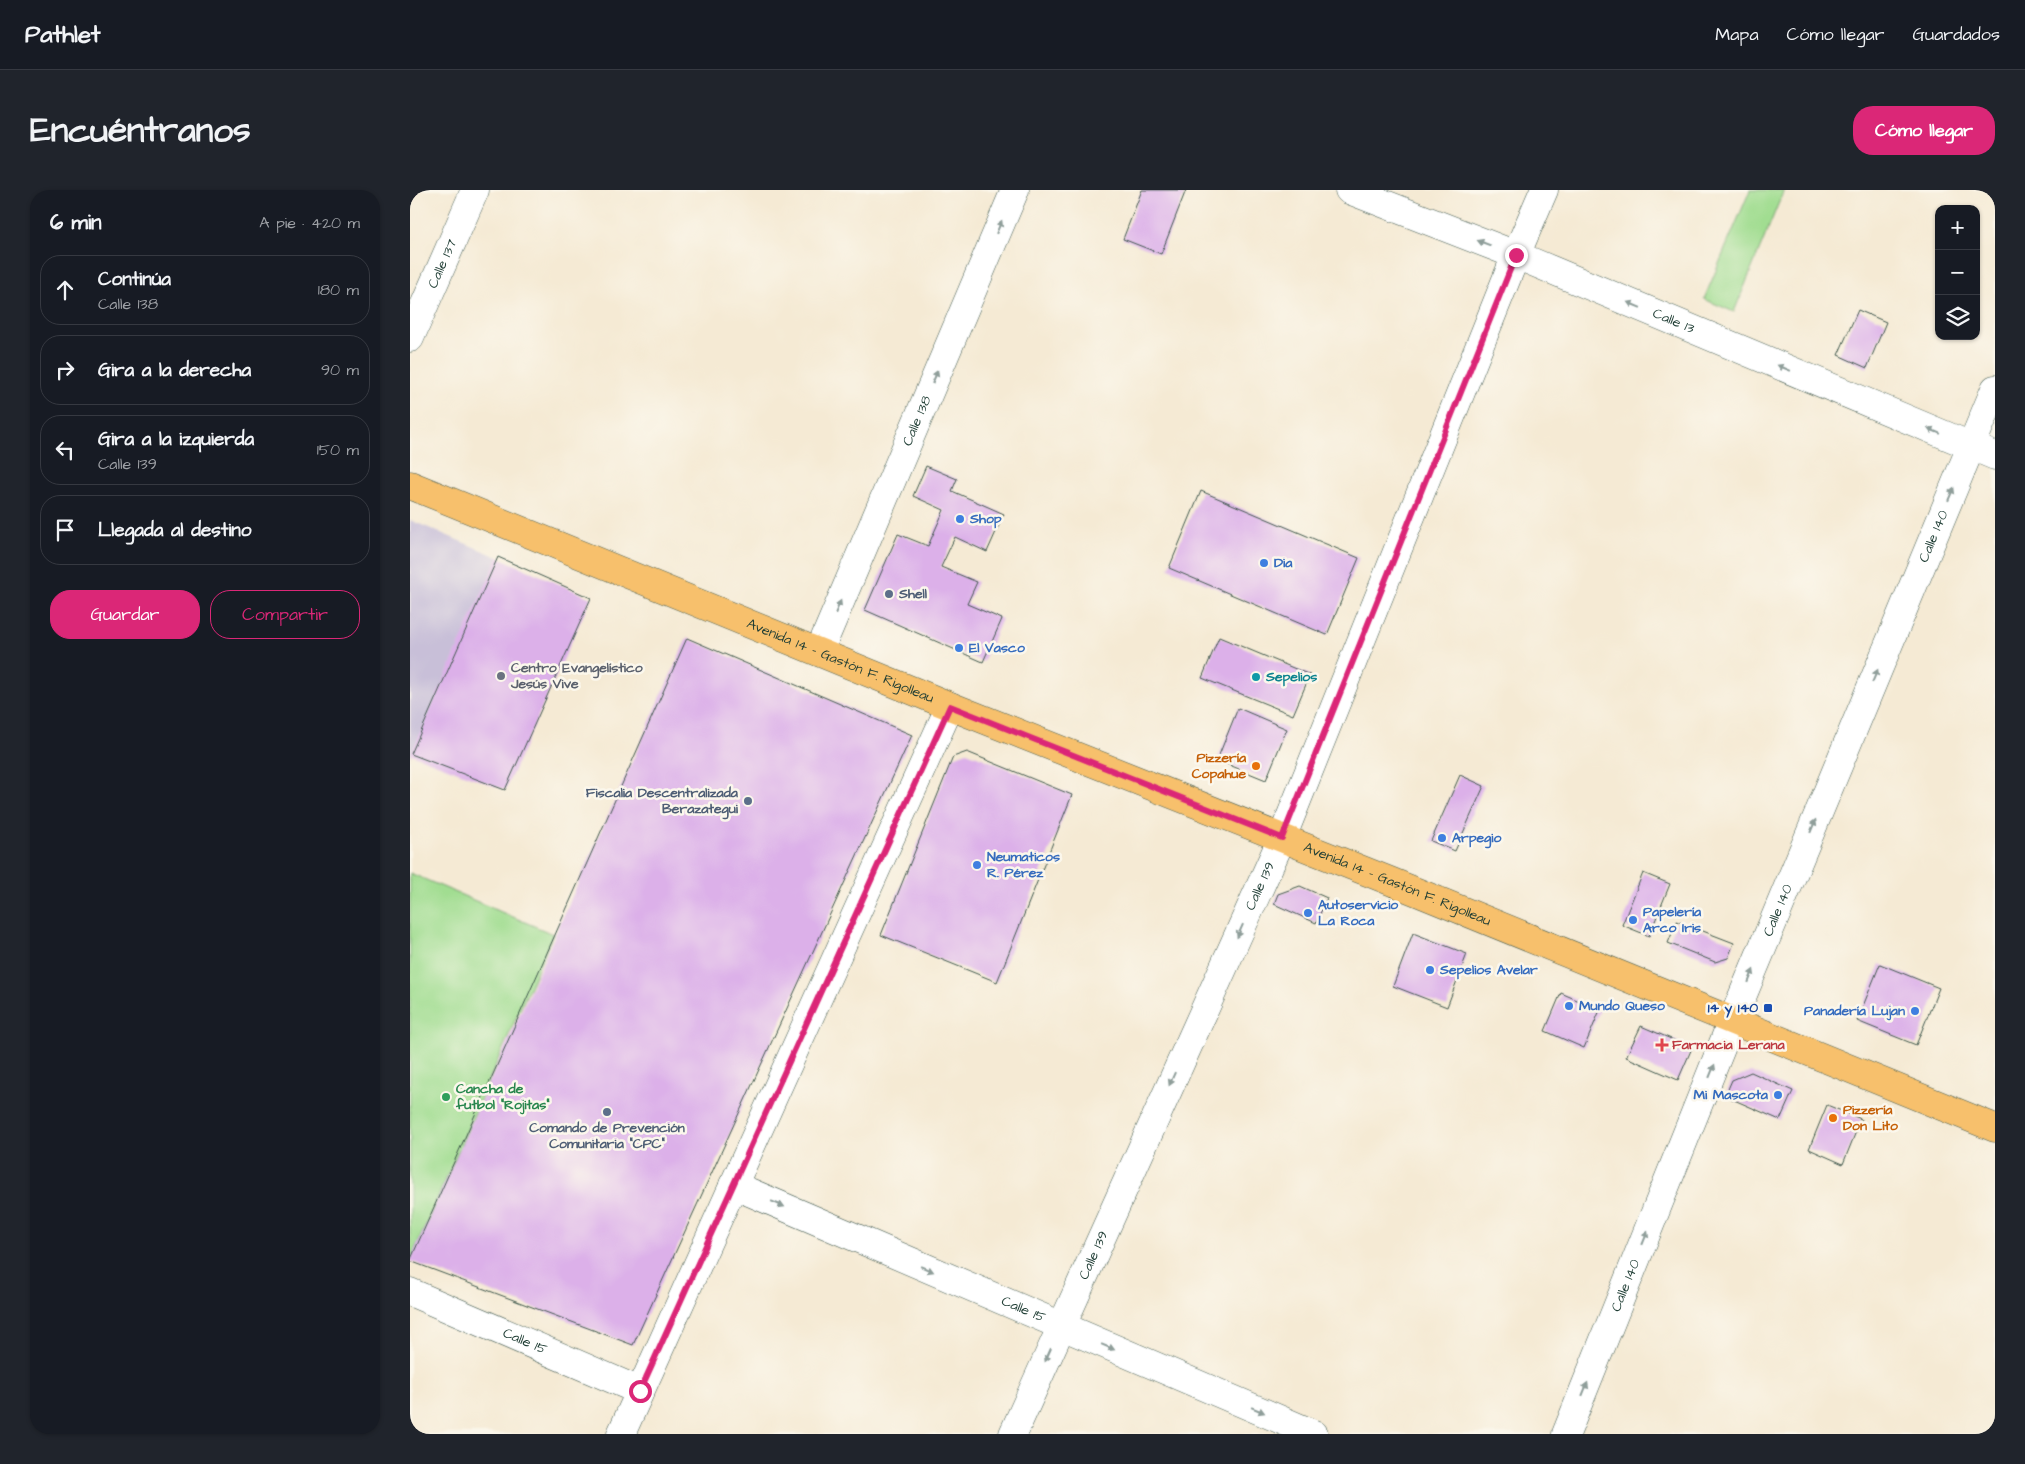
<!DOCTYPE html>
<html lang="es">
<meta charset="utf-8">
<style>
:root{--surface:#171b24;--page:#20242c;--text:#f1f3f6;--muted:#9ea1a6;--line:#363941;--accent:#db2777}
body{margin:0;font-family:"Architects Daughter",sans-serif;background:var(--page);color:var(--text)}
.controls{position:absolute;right:15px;top:15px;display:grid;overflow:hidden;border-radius:10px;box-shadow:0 1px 4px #0004}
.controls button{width:45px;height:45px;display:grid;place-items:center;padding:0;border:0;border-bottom:1px solid var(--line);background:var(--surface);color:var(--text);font:25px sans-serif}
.stop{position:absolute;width:15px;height:15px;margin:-11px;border:4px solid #db2777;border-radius:50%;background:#fff}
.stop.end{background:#db2777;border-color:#fff;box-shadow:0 1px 5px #0008}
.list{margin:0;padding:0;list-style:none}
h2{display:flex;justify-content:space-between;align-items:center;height:65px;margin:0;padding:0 20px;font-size:21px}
h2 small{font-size:16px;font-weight:400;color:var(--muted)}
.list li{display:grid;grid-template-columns:32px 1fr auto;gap:15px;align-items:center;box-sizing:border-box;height:70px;margin:0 10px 10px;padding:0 10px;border:1px solid var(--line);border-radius:20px}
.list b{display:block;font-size:19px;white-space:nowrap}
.list p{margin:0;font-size:16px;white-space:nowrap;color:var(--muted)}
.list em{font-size:16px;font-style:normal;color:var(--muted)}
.actions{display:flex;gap:10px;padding:15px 20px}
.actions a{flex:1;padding:11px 0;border:1px solid var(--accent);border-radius:20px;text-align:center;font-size:18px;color:var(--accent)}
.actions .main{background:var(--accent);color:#fff}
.icon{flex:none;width:28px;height:28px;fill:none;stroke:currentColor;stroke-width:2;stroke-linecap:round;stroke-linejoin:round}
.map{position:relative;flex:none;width:1585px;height:1244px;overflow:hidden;border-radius:20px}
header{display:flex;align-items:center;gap:30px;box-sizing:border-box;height:70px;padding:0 25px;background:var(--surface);border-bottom:1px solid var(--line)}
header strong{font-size:24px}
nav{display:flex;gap:28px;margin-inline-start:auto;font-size:18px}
.intro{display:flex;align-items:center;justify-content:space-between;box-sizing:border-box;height:120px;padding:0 30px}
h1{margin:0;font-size:35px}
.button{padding:12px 22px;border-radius:20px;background:var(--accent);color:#fff;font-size:18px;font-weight:700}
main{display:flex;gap:30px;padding:0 30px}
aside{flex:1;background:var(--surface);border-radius:20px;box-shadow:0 1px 4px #0004}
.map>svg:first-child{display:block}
</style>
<header>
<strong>Pathlet</strong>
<nav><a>Mapa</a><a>Cómo llegar</a><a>Guardados</a></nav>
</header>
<div class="intro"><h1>Encuéntranos</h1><a class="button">Cómo llegar</a></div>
<main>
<aside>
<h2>6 min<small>A pie · 420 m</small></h2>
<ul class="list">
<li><svg class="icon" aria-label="ahead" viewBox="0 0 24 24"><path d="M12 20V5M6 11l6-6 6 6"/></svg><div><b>Continúa</b><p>Calle 138</p></div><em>180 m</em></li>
<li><svg class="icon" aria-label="right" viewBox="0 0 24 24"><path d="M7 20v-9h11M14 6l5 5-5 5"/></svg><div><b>Gira a la derecha</b></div><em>90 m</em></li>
<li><svg class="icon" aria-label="left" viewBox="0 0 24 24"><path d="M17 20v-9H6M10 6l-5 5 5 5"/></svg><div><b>Gira a la izquierda</b><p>Calle 139</p></div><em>150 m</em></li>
<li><svg class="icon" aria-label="arrive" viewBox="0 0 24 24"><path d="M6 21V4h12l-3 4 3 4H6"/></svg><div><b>Llegada al destino</b></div></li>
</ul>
<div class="actions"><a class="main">Guardar</a><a>Compartir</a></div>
</aside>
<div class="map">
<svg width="1585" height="1244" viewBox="0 0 1585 1244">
<rect width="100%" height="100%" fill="#fbf7ec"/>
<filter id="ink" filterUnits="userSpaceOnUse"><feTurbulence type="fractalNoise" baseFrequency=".02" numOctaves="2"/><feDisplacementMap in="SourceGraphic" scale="10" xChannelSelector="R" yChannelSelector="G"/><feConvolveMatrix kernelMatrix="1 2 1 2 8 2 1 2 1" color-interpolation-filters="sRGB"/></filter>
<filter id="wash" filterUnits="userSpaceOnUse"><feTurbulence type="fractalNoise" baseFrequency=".0096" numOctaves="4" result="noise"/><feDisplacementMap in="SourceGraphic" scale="20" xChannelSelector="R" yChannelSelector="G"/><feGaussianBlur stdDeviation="1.12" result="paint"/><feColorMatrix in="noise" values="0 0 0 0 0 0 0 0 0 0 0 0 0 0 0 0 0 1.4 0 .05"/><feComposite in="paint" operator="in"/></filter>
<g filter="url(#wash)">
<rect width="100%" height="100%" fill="#f5ead4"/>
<path fill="#c8bfd8" d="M 0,330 L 88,367 L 0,567 Z"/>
<path fill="#a1dd91" stroke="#608d62" d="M 1340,0 L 1374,0 L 1324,122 L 1294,109 Z
M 0,683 L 143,744 L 0,1071 Z"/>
<g id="blocks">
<path fill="#dcb0e9" d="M 732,0 L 776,0 L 751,64 L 713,49 Z
M 1448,120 L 1476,132 L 1457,178 L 1428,165 Z
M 516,276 L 547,289 L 542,301 L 594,324 L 577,362 L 545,347 L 531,377 L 567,392 L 557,414 L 592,429 L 573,472 L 455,420 L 488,344 L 518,356 L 534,320 L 503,306 Z
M 791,301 L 949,368 L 917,445 L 759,378 Z
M 88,367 L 181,408 L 95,600 L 1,564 Z
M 809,447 L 900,485 L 883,525 L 792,488 Z
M 277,448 L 502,545 L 223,1155 L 0,1071 Z
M 828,518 L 877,539 L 856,590 L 807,570 Z
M 557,562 L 662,605 L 587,792 L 471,745 L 543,567 Z
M 1050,585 L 1074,596 L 1045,661 L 1021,651 Z
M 1233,683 L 1260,694 L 1239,746 L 1212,735 Z
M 890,696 L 917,708 L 906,733 L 864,714 L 868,704 Z
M 1267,731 L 1324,753 L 1318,768 L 1305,772 L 1258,753 Z
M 1003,743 L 1057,764 L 1037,817 L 983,796 Z
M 1470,774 L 1529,798 L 1506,855 L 1447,831 Z
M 1151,803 L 1190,820 L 1174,858 L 1135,841 Z
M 1231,836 L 1282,858 L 1268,890 L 1216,867 Z
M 1341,882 L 1383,901 L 1370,930 L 1315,906 L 1322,890 Z
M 1417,915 L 1451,929 L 1433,974 L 1399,959 Z"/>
</g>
</g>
<g filter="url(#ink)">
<use href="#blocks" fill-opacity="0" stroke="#3f574c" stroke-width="1"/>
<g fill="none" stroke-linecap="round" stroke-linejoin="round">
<defs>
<g id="minor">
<path id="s1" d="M 939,0 L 1106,65 L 1585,266"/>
<path id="s2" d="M 0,148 L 65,0"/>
<path id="s3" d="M 409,462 L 605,0"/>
<path id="s4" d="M 323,995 L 904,1244"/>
<path id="s5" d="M 0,1102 L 230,1201"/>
<path d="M 211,1244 L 540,516"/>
<path id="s6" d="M 603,1244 L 872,648 L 1106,65 L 1134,0"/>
<path id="s7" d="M 1156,1244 L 1322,831 L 1585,199"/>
</g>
<g id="major">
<path id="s8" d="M 0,295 L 540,516 L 980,691 L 1585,938"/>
</g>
</defs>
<use href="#minor" stroke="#3f574c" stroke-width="29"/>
<use href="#major" stroke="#3f574c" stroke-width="29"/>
<use href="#minor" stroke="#fff" stroke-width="28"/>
<use href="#major" stroke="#f7c06c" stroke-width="28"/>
</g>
<defs><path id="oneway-solid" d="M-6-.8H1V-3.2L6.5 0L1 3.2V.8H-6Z" transform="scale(1.25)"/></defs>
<g fill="#8f9e9a">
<use href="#oneway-solid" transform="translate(589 37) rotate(-67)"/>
<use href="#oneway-solid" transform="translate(1074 53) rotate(-159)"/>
<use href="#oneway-solid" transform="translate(1224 115) rotate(-157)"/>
<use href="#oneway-solid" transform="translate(1374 178) rotate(-157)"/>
<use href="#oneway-solid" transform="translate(525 187) rotate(-67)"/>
<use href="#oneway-solid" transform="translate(1524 241) rotate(-157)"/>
<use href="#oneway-solid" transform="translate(1541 304) rotate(-67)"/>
<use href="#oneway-solid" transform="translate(428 417) rotate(-67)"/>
<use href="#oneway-solid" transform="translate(1465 486) rotate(-67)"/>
<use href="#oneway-solid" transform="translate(1403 636) rotate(-68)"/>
<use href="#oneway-solid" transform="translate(830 741) rotate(114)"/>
<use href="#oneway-solid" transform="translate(1341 786) rotate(-68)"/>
<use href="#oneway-solid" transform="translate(1302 881) rotate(-68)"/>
<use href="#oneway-solid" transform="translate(762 889) rotate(114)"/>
<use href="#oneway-solid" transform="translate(368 1014) rotate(23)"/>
<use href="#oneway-solid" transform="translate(1235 1048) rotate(-68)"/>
<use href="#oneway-solid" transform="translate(517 1079) rotate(23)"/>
<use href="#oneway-solid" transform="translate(698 1157) rotate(23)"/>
<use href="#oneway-solid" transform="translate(638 1165) rotate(114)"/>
<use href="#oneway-solid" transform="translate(1175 1199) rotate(-68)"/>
<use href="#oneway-solid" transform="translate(848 1220) rotate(23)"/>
</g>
</g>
<g fill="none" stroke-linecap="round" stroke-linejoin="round" filter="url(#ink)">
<path stroke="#db2777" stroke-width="6" d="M 230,1201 L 540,516 L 872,648 L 1106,65"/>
</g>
<g fill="#3f7fe0" stroke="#fbf7ec" stroke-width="2">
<circle cx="550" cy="329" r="5"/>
<circle cx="854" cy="373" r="5"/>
<circle cx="549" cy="458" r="5"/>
<circle cx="1032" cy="648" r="5"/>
<circle cx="567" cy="675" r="5"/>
<circle cx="898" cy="723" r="5"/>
<circle cx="1223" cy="730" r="5"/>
<circle cx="1020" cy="780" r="5"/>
<circle cx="1159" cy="816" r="5"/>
<circle cx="1505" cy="821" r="5"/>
<circle cx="1368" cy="905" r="5"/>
</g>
<g fill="#5c6f8a" stroke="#fbf7ec" stroke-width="2">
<circle cx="479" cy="404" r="5"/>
<circle cx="338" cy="611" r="5"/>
<circle cx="197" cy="922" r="5"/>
</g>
<circle fill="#6b7280" stroke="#fbf7ec" stroke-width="2" cx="91" cy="486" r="5"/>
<circle fill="#0f9aa8" stroke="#fbf7ec" stroke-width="2" cx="846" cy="487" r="5"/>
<g fill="#e8710a" stroke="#fbf7ec" stroke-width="2">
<circle cx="846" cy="576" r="5"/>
<circle cx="1423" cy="928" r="5"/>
</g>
<rect fill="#1a4fb4" stroke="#fbf7ec" stroke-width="2" x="1353" y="813" width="10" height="10" rx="2.5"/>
<path fill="#e0444e" stroke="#fbf7ec" stroke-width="2" d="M1249.5 847.5h5v5h5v5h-5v5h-5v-5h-5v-5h5z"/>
<circle fill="#2e9e5b" stroke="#fbf7ec" stroke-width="2" cx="36" cy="907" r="5"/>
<g text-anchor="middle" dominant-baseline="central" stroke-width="5" stroke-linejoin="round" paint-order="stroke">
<g font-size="14" fill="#1f3d34" stroke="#fbf7ec">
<text stroke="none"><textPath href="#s2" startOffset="81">Calle 137</textPath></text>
<text stroke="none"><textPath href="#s1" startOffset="350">Calle 13</textPath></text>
<text stroke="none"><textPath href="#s3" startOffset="251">Calle 138</textPath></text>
<text stroke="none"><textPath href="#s7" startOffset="970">Calle 140</textPath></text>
<text stroke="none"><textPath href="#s8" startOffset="465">Avenida 14 - Gastón F. Rigolleau</textPath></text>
<text stroke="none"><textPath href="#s8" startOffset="1065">Avenida 14 - Gastón F. Rigolleau</textPath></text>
<text stroke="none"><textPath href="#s6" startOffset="601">Calle 139</textPath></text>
<text stroke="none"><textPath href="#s7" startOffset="565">Calle 140</textPath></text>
<text stroke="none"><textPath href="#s6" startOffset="196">Calle 139</textPath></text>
<text stroke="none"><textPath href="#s7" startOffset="160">Calle 140</textPath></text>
<text stroke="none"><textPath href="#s4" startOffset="316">Calle 15</textPath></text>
<text stroke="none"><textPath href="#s5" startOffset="125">Calle 15</textPath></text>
</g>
<g font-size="14" font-weight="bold" fill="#366cbe" stroke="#fbf7ec" text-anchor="start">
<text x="560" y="329">Shop</text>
<text x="864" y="373">Dia</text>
<text x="559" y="458">El Vasco</text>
<text x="1042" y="648">Arpegio</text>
<text x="577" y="667">Neumaticos<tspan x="577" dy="16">R. Pérez</tspan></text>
<text x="908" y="715">Autoservicio<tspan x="908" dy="16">La Roca</tspan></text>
<text x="1233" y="722">Papelería<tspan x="1233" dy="16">Arco Iris</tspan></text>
<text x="1030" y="780">Sepelios Avelar</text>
<text x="1169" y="816">Mundo Queso</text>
<text x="1495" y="821" text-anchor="end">Panadería Lujan</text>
<text x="1358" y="905" text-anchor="end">Mi Mascota</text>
</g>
<g font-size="14" font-weight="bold" fill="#4e5e75" stroke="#fbf7ec" text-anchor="start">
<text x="489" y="404">Shell</text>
<text x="328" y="603" text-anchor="end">Fiscalia Descentralizada<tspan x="328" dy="16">Berazategui</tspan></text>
<text x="197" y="938" text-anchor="middle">Comando de Prevención<tspan x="197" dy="16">Comunitaria "CPC"</tspan></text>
</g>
<g font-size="14" font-weight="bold" fill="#5b616d" stroke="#fbf7ec" text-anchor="start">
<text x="101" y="478">Centro Evangelístico<tspan x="101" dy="16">Jesús Vive</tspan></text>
</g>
<g font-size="14" font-weight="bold" fill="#0d838f" stroke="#fbf7ec" text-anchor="start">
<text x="856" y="487">Sepelios</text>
</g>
<g font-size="14" font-weight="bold" fill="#c56008" stroke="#fbf7ec" text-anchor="end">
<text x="836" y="568">Pizzería<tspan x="836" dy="16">Copahue</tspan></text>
<text x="1433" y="920" text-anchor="start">Pizzería<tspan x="1433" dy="16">Don Lito</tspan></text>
</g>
<g font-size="14" font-weight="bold" fill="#164399" stroke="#fbf7ec" text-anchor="end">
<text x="1348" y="818">14 y 140</text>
</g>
<g font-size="14" font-weight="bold" fill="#be3a42" stroke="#fbf7ec" text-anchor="start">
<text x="1262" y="855">Farmacia Lerana</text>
</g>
<g font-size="14" font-weight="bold" fill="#27864d" stroke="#fbf7ec" text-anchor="start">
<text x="46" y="899">Cancha de<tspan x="46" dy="16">futbol "Rojitas"</tspan></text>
</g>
</g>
</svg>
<div class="controls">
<button>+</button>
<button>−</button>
<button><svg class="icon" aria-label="layers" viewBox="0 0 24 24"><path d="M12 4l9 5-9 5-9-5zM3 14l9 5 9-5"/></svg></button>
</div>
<div class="stop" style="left:230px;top:1201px"></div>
<div class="stop end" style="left:1106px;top:65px"></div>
</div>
</main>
